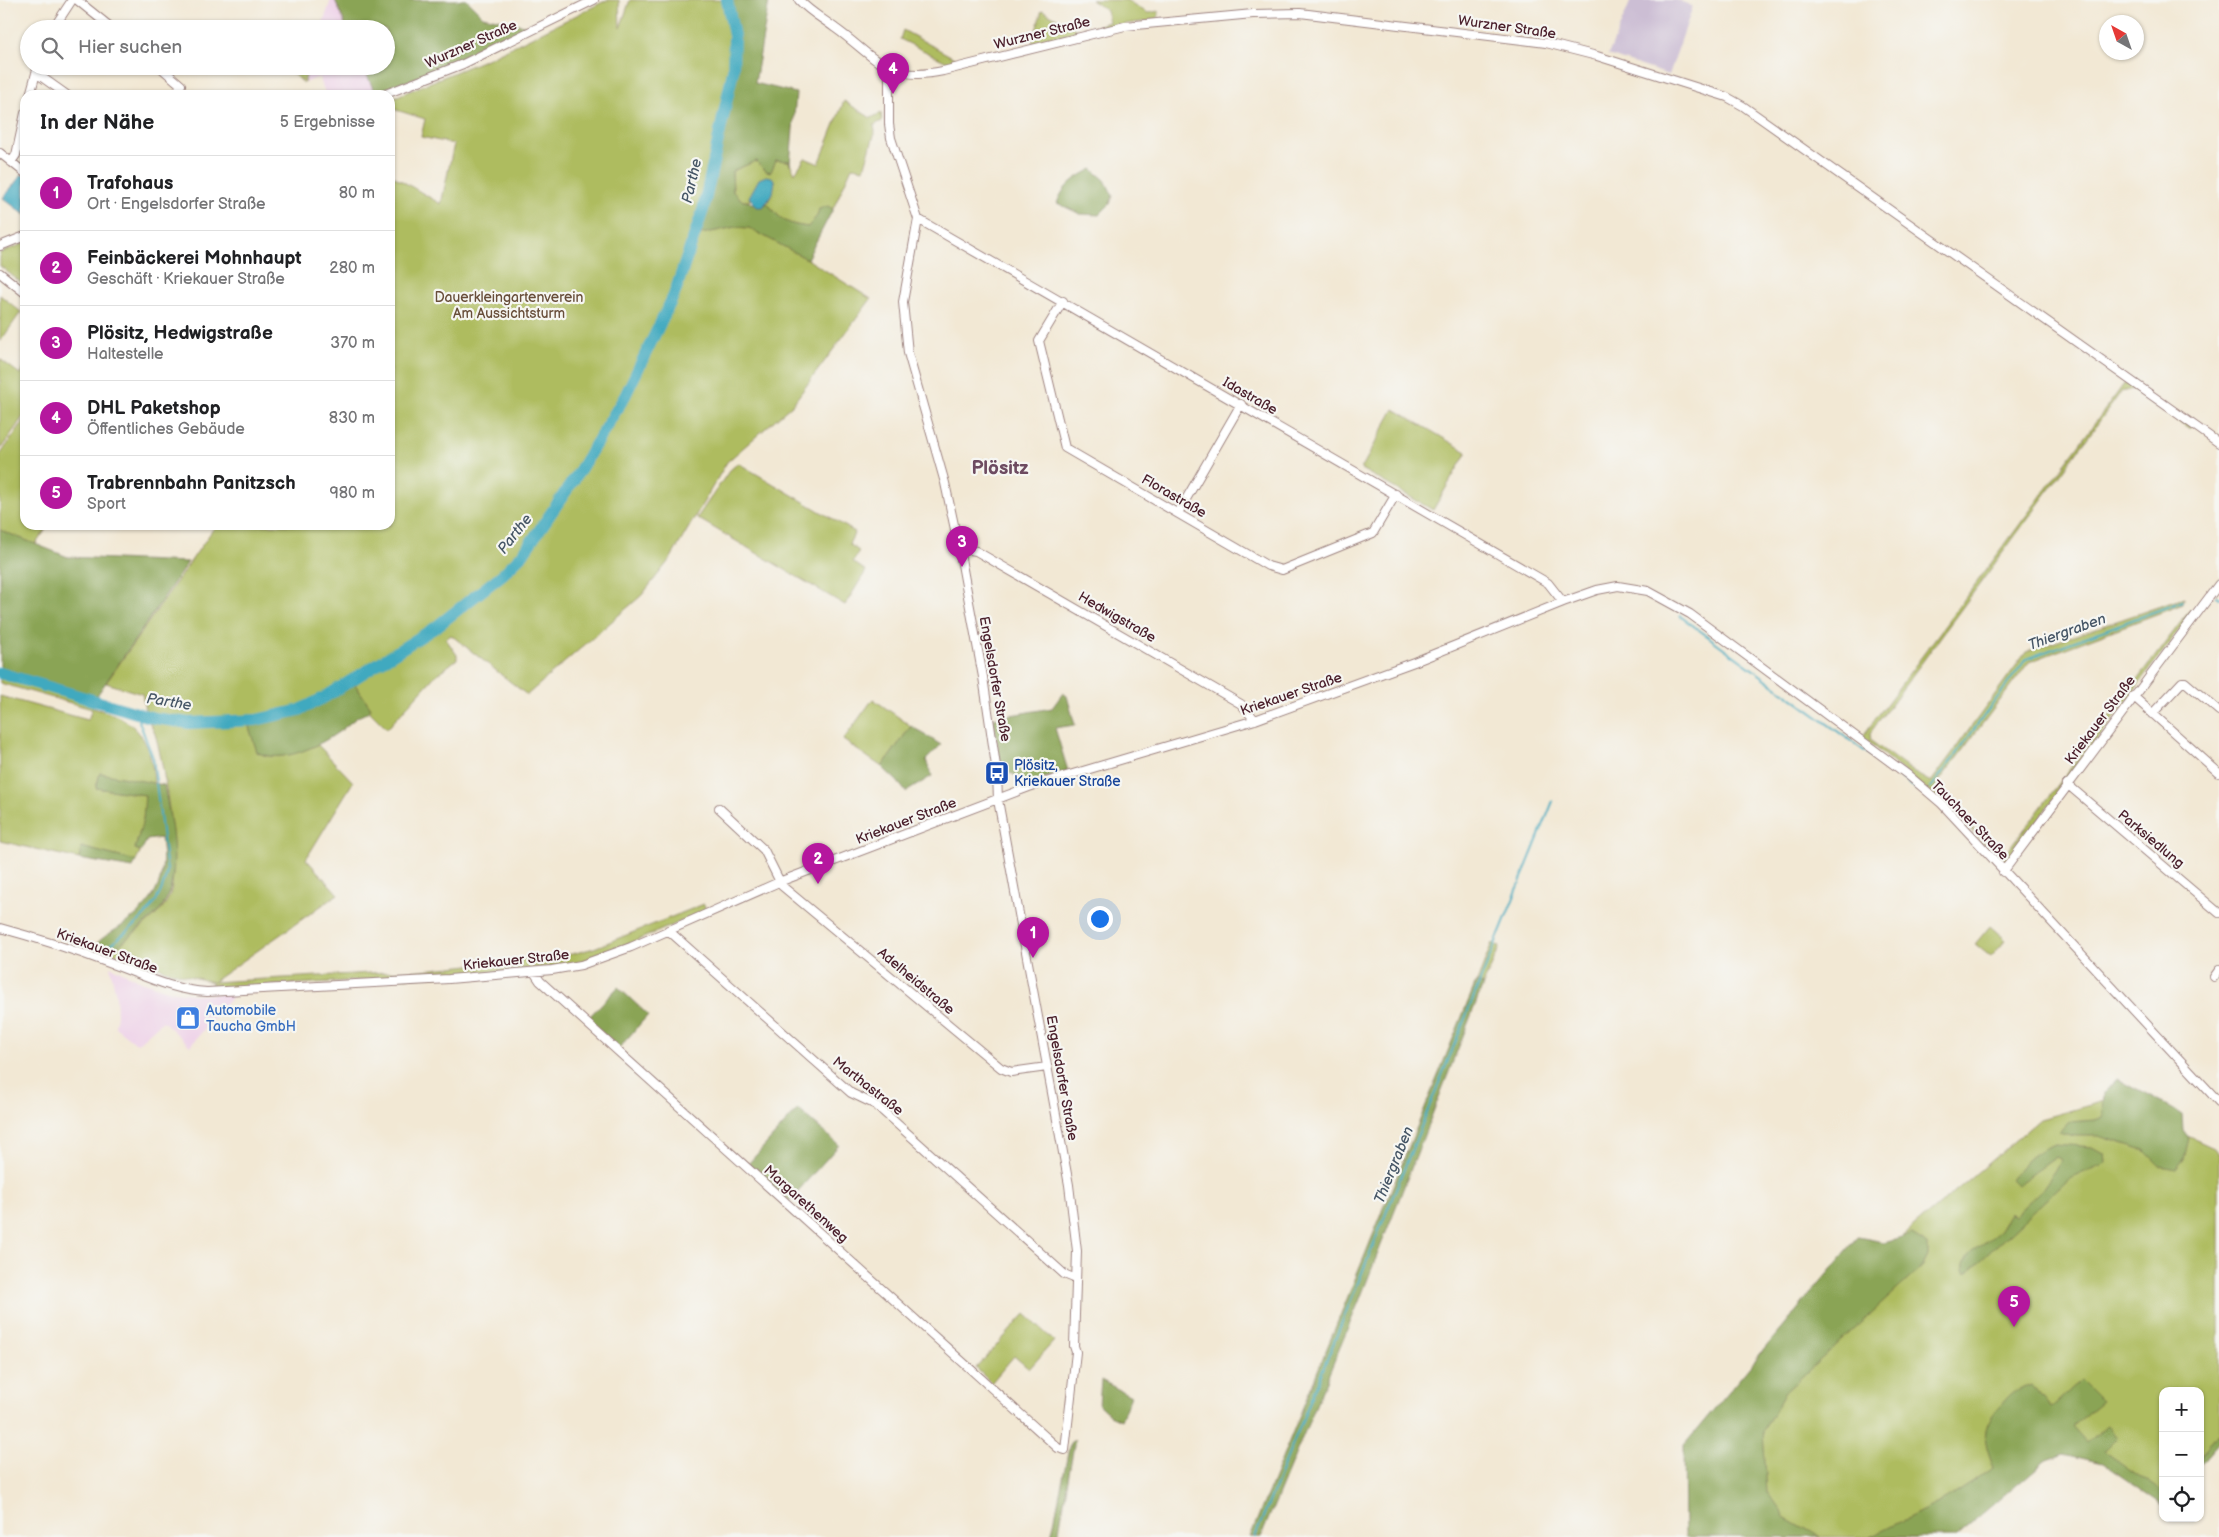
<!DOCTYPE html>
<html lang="de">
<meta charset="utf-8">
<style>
:root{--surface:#fff;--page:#f2f2f2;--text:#202124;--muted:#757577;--line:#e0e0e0;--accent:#b5179e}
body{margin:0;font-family:"Balsamiq Sans",sans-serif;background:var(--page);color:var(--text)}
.controls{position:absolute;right:15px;bottom:15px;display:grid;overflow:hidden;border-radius:10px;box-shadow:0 1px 4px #0004}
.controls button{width:45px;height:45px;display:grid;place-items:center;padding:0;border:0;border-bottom:1px solid var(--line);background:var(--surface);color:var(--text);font:25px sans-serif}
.compass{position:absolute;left:2099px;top:15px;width:45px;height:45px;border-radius:50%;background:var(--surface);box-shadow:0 1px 4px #0004;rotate:320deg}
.you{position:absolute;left:1099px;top:918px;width:18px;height:18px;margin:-12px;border:4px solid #fff;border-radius:50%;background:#1a73e8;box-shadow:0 0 0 8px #1a73e833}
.badge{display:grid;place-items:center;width:32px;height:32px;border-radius:50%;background:var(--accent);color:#fff;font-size:16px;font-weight:700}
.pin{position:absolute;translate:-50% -41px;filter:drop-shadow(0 1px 2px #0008)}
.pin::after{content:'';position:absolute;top:26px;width:18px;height:15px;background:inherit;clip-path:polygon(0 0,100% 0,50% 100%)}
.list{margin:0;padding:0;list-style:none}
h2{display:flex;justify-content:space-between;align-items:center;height:65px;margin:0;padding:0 20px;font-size:21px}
h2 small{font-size:16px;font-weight:400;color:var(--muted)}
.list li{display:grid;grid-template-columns:32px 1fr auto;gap:15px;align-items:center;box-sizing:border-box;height:75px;padding:0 20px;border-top:1px solid var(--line)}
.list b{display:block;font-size:19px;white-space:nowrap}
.list p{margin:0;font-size:16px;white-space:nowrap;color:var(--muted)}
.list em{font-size:16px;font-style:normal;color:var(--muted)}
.icon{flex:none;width:28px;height:28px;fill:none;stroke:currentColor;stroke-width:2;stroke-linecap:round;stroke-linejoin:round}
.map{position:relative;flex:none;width:2219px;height:1537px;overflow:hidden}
.search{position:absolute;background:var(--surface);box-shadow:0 1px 4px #0004;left:20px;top:20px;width:375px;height:55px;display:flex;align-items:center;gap:12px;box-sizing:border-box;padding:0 18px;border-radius:28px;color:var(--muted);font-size:19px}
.panel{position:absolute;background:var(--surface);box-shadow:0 1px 4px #0004;left:20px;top:90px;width:375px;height:440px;border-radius:15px}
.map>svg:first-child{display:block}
</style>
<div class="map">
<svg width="2219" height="1537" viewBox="0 0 2219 1537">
<rect width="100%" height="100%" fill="#f6f6f2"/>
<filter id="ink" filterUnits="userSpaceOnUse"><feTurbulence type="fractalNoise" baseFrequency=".02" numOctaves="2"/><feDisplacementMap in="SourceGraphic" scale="10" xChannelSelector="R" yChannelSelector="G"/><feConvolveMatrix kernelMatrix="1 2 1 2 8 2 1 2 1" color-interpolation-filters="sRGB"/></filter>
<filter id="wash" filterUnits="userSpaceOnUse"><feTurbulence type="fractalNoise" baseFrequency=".0096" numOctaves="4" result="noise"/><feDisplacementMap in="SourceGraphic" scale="20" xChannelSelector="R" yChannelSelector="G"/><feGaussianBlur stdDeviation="1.12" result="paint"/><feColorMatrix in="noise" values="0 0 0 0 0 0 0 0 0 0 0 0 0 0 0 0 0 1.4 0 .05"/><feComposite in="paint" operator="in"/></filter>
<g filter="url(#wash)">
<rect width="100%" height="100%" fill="#f2e8d4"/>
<path fill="#eed0e8" d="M 331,0 L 335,0 L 347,29 L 321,29 Z
M 309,66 L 363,66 L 374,92 L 366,95 L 326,95 L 319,77 L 304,83 Z
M 110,966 L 140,981 L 174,992 L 201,995 L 235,993 L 190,1046 L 163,1021 L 137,1044 L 115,1027 L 117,1015 L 116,995 Z"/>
<path fill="#ccbed4" d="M 1631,0 L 1677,0 L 1693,6 L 1669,75 L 1608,55 Z"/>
<path fill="#aebc5e" stroke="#7c6e44" d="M 607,0 L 619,0 L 620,28 L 630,0 L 727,0 L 733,31 L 733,71 L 703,214 L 696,235 L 735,227 L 750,228 L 807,259 L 871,299 L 792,405 L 727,462 L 671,558 L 642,595 L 527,695 L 451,635 L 446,639 L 457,655 L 457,659 L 434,677 L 387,729 L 369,711 L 371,708 L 352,680 L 303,709 L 277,716 L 257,752 C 275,763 299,751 318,745 L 353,782 L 306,859 L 338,894 L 213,982 L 423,970 L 572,954 L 594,948 L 704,904 L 706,911 L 605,954 L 574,964 L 486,973 L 211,989 L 212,982 L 165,970 L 146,960 L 112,953 C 129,933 158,921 169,897 C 181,872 164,762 155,734 C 153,728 149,723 147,716 C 144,709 144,701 142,694 L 106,683 L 216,525 L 390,525 L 390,174 L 441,204 L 454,144 L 421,137 L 425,119 L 390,108 L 390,99 L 489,58 Z
M 1091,0 L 1126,0 L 1148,13 L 1159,11 L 1157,20 L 1101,27 L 1099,25 L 1109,22 L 1106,10 Z
M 1042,10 L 1078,30 L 1078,32 L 1032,44 Z
M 903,30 L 958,60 L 949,63 L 900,39 Z
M 283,66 L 298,71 L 309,66 L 304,83 Z
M 844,101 L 871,118 L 881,113 L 882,121 L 874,125 L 875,132 L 864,169 L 852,167 L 833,209 L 828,207 L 808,227 C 785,224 781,220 767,203 L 773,193 L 749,197 L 750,201 L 743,201 L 733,192 L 732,171 L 756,161 L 766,171 L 776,160 L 789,161 L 795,173 L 805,158 L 819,164 Z
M 25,243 L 25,284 L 24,285 L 0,266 L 0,253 Z
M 0,295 L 21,312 L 0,342 Z
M 0,359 L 20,374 L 25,367 L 25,414 L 0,450 Z
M 2128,383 L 2192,427 L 2190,429 L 2133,389 L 2121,392 L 1870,733 L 1871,741 L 1913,772 L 1931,782 L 2026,652 L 2184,598 L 2183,604 L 2029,662 L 1937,784 L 1936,792 L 1962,816 L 1995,855 L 1999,857 L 2005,855 L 2190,610 L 2193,611 L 2009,859 L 2000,861 L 1960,818 L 1862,737 L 2124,384 Z
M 1394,409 L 1467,452 L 1433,510 L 1361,469 Z
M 25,419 L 25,525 L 49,525 L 35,545 L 0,530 L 0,455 Z
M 738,463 L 855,532 L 849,544 L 859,551 L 853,562 L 866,571 L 845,605 L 697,518 L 729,471 Z
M 0,673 L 95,701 L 93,708 C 138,719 152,740 154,785 L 100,773 L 96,788 L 146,795 L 143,820 L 135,849 L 141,851 L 136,861 L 82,848 L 79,859 L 0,841 L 0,696 L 88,720 L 92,709 L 0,683 Z
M 873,699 L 911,726 L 882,767 L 843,740 Z
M 1990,926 L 2006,940 L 1991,957 L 1975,944 Z
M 1492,943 L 1500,947 L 1483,985 L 1477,982 Z
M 2108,1100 L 2214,1148 L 2219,1155 L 2219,1438 L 2200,1461 L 2200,1391 L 2163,1391 L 2163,1499 L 2105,1459 L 2045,1448 L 1916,1537 L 1784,1537 L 1745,1505 L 1761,1380 L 1859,1273 L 2040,1119 Z
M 1025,1314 L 1054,1341 L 1029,1369 L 1014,1356 L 991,1383 L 976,1368 Z"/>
<path fill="#8aa455" stroke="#6a6240" d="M 335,0 L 467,0 L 483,16 L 528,26 L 529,28 L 437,70 L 375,93 L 363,66 L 386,66 L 386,29 L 347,29 Z
M 728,0 L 769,1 L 755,83 L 796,93 L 790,165 L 789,161 L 776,160 L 771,172 L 766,171 L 756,161 L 732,171 L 733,192 L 743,201 C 751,201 754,206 763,207 L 767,203 C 781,220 785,224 808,227 L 817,216 L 819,209 L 828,206 L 833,209 L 807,259 L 749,228 L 735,227 L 696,235 L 703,214 L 733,71 L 733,31 Z
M 1092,169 L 1105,180 L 1113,196 L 1110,204 L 1099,215 L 1080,214 L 1057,203 C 1064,184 1075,178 1092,169 Z
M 0,530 L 68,557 L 188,562 L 98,694 L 95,701 L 0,673 Z
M 352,680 L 371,708 C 366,715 362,714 356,718 C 349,723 344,729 337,733 C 317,747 280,765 257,752 L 247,721 L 303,709 Z
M 1063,693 L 1067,696 L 1075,725 L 1055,728 L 1068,771 L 1026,784 L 1013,774 L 1002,772 L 993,718 L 1052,708 Z
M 911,726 L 941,745 L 926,760 L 932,776 L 906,792 L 897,781 L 882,767 Z
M 100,773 L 164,785 C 171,823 185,881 158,912 C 144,927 125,937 112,953 L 95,946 C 101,937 113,932 123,925 C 157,901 167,880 161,838 L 147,840 L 141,851 L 135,849 L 143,820 L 145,795 L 96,788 Z
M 81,847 L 136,861 L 133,868 L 79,859 Z
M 1476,982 L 1483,985 L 1358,1304 L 1261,1537 L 1250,1537 Z
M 618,987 L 648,1015 L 619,1048 L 587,1019 Z
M 2117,1079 C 2139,1092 2161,1101 2182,1115 L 2183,1130 L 2189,1138 L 2184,1159 L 2176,1169 L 2160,1166 L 2144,1150 L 2098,1136 L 2074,1136 L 2060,1132 L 2069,1122 L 2095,1120 L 2103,1117 L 2104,1093 Z
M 798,1109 L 839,1145 L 789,1201 L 748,1164 Z
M 2055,1144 L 2093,1147 L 2104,1153 L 2105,1163 L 2067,1180 L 1966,1274 C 1955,1255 1988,1243 1998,1232 C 2003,1226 2006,1218 2010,1212 L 2015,1215 L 2039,1192 L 2062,1160 L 2056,1157 L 2017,1185 L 2011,1179 C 2023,1162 2035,1150 2055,1144 Z
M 1912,1234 L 1928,1244 L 1928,1256 L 1923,1266 L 1785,1392 L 1763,1431 L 1767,1492 L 1785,1517 L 1820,1537 L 1685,1537 L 1684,1445 L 1858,1237 L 1884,1242 Z
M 1101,1380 L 1131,1396 L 1121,1420 L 1110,1415 L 1099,1405 Z
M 2081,1380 L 2102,1401 L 2072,1426 L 2087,1443 L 2108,1425 L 2118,1437 L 2104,1451 L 2163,1493 L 2163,1505 L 2102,1463 L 2064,1454 L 2045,1461 L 1956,1537 L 1870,1537 L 1946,1499 L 1994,1468 C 1984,1441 1979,1429 2000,1406 C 2012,1392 2013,1391 2032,1385 L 2051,1408 Z
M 2219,1433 L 2219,1442 L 2200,1464 L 2200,1455 Z
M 1075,1439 L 1058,1537 L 1051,1537 L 1070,1443 Z"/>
<path fill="#3fa9bf" stroke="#446475" d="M 22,174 L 25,177 L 25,215 L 3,198 Z
M 766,176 L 772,177 L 775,181 L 773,193 L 763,207 L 757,207 L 749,197 L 759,179 Z"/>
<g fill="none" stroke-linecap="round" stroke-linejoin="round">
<path stroke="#3fa9bf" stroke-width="2" d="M 2216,596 L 2219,598
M 1680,616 L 1926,796
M 1930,789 L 2026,659 L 2183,601
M 101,953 C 131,926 159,914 167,871 L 153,758 L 136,713
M 1255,1537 L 1553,801"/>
<path stroke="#3fa9bf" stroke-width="12" d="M 0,673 L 154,718 L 189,723 L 256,720 L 300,710 L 325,697 L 436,627 L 503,574 L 523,554 L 575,478 L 625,396 L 674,295 L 703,210 L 733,71 L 734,36 L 727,0"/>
</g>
</g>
<g filter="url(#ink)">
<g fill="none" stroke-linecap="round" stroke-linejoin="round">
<defs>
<path id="minor" d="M 77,0 L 113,29
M 799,0 C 810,12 822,18 835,28 C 876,57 886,83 943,71 L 1125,26 L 1253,14 L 1300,13 L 1546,43 L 1597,56 L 1727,97 L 1743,106 L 2219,443
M 53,29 L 72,0
M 159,66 L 181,85 L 175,95
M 36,73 L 67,95
M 30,95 L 38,66
M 383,95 L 463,64 L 594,0
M 0,153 L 25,173
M 11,162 L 16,155 L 25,113
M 918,219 L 1548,583 L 1563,602
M 0,246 L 25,236
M 0,273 L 25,293
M 1063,301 L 1039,341 L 1065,448 L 1268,566 L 1282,570 L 1373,533 L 1396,494
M 1178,513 L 1241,404
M 959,548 L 976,551 L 1241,704 L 1255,720
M 2133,696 L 2219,773
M 2152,714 L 2182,682 L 2185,682 L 2219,711
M 2067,784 L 2219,913
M 719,808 L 764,850 L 782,886 L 1001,1068 L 1011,1072 L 1047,1067
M 2003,872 L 2219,584
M 0,928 C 37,938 74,950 109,963 C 143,975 171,990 207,992 L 449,979 L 552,970 L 581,965 L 631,947 L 779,882 L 1029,787 L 1255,720 L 1414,662 L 1563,602 L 1597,590 L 1618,586 L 1648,591 L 1690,614 L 1908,775 L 1942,804 L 2219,1102
M 668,930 L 851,1093 L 876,1105 L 1064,1274 L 1076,1279
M 534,972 L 540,981 L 1058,1448 L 1065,1450 L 1076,1352 L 1074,1346 L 1077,1251 L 1069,1185 L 998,800 L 997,773 L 983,677 L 959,548 L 945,483 L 908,353 L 903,302 L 918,219 L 891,138 L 889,124 L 889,68
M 2214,977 L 2219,970"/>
</defs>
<use href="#minor" stroke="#9e8480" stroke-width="10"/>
<use href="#minor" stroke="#fff" stroke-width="8"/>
</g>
</g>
<defs>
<symbol id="bus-square" viewBox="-11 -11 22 22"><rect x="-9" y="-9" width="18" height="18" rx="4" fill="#1a4fb4" stroke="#f6f6f2"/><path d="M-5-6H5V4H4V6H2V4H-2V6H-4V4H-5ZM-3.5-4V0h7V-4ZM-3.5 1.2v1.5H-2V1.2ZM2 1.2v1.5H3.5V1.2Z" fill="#fff"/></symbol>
<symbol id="shop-square" viewBox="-11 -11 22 22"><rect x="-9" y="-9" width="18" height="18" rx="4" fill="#3f7fe0" stroke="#f6f6f2"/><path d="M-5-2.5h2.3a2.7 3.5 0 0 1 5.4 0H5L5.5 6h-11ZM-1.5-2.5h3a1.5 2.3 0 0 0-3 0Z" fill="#fff"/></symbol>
</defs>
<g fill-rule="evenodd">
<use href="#bus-square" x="983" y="759" width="28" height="28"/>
<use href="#shop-square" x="174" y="1004" width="28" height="28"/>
</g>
<g text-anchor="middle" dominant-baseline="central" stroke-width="4.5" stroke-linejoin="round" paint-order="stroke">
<g font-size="14" fill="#4a1f2b" stroke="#f6f6f2">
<text transform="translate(1507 27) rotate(8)">Wurzner Straße</text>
<text transform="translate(1042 33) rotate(-14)">Wurzner Straße</text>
<text transform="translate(471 44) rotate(-24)">Wurzner Straße</text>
<text transform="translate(1250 396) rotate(30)">Idastraße</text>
<text transform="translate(1174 496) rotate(30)">Florastraße</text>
<text transform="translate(1117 617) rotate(30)">Hedwigstraße</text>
<text transform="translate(995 679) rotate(80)">Engelsdorfer Straße</text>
<text transform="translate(1291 694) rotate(-19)">Kriekauer Straße</text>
<text transform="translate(2100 720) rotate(-53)">Kriekauer Straße</text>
<text transform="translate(1970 820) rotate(46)">Tauchaer Straße</text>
<text transform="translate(906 821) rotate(-21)">Kriekauer Straße</text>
<text transform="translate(2151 839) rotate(40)">Parksiedlung</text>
<text transform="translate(107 951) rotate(20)">Kriekauer Straße</text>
<text transform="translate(516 960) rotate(-6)">Kriekauer Straße</text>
<text transform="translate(916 981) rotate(40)">Adelheidstraße</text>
<text transform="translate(1062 1078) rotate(80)">Engelsdorfer Straße</text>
<text transform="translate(868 1086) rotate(38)">Marthastraße</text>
<text transform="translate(806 1204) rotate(42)">Margarethenweg</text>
</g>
<g font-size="14" fill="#684e3a" stroke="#f6f6f2">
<text x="509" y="297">Dauerkleingartenverein<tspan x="509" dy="16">Am Aussichtsturm</tspan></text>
</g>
<g font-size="14" fill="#164399" stroke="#f6f6f2" text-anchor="start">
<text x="1014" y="765">Plösitz,<tspan x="1014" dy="16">Kriekauer Straße</tspan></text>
</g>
<g font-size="14" fill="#366cbe" stroke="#f6f6f2" text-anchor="start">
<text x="206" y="1010">Automobile<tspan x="206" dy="16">Taucha GmbH</tspan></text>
</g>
<g font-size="15" font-style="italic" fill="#465666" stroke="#f6f6f2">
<text transform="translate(692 181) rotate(-77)">Parthe</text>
<text transform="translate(515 534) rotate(-52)">Parthe</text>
<text transform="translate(2067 632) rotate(-20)">Thiergraben</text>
<text transform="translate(169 702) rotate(9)">Parthe</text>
<text transform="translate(1394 1165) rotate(-68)">Thiergraben</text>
</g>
<g font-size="19" font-weight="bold" fill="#6d4b61" stroke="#f6f6f2">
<text x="1000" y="468">Plösitz</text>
</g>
</g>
</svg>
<div class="controls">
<button>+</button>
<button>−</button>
<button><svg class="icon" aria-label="locate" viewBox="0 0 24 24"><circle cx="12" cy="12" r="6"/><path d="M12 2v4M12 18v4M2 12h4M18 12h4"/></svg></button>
</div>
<svg class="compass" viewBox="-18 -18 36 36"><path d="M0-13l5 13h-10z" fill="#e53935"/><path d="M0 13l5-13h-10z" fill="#757577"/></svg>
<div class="you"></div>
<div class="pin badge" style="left:1033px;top:958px">1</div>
<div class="pin badge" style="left:818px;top:884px">2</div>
<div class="pin badge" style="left:962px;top:567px">3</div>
<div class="pin badge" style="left:893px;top:94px">4</div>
<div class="pin badge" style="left:2014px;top:1327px">5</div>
<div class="search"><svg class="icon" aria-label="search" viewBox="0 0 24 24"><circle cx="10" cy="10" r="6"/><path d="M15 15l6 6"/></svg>Hier suchen</div>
<section class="panel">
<h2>In der Nähe<small>5 Ergebnisse</small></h2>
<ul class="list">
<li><span class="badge">1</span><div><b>Trafohaus</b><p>Ort · Engelsdorfer Straße</p></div><em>80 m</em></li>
<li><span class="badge">2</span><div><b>Feinbäckerei Mohnhaupt</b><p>Geschäft · Kriekauer Straße</p></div><em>280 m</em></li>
<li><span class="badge">3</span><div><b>Plösitz, Hedwigstraße</b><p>Haltestelle</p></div><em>370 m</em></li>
<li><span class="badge">4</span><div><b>DHL Paketshop</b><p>Öffentliches Gebäude</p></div><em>830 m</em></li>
<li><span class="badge">5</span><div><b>Trabrennbahn Panitzsch</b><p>Sport</p></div><em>980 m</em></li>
</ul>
</section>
</div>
